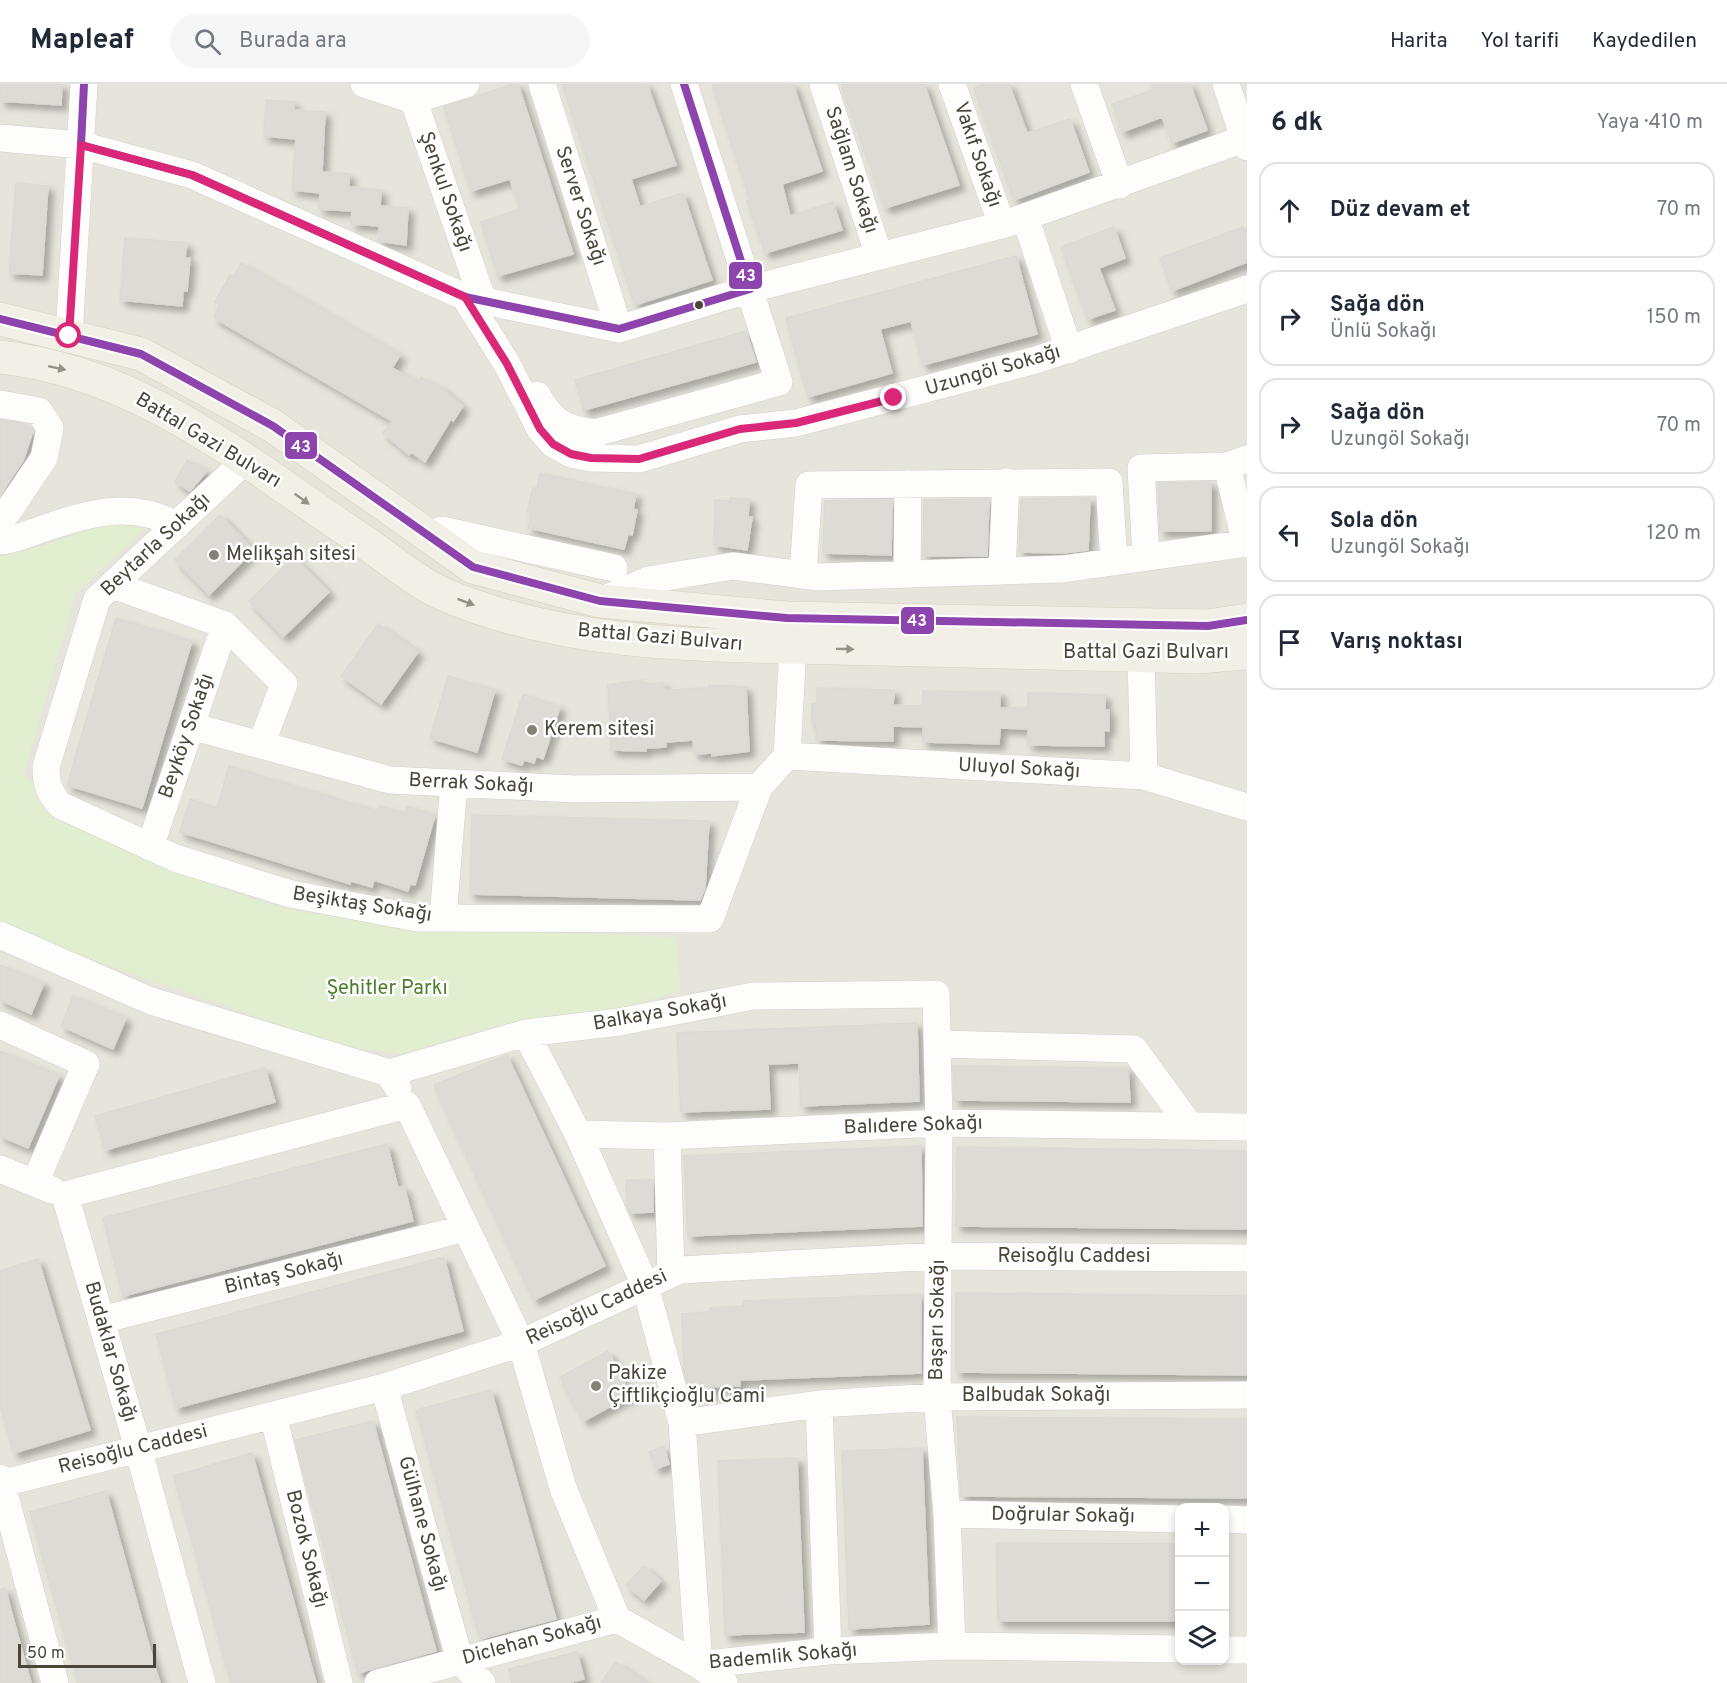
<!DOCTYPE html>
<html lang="tr">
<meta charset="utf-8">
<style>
:root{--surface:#fff;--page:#f6f6f7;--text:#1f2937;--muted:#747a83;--line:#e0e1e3}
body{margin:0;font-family:Overpass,sans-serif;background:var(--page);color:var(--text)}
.controls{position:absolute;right:18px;bottom:18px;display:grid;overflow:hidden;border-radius:12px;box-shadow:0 3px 9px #0003}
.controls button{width:54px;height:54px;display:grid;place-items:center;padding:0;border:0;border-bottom:2px solid var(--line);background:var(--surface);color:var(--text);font:30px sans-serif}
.scale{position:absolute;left:18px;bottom:15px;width:138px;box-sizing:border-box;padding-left:6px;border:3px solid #4b4439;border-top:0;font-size:16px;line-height:21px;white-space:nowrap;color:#4b4439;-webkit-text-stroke:4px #fff;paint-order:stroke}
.stop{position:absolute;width:18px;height:18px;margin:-14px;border:4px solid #db2777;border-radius:50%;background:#fff}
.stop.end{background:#db2777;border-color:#fff;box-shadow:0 2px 6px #0008}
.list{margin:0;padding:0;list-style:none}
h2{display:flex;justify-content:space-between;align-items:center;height:78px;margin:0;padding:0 24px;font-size:26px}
h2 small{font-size:20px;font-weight:400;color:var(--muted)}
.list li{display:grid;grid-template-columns:39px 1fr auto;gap:18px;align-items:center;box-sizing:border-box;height:96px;margin:0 12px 12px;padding:0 12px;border:2px solid var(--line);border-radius:18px}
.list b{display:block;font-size:22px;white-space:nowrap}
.list p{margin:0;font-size:20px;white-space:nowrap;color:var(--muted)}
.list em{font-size:20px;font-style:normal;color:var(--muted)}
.icon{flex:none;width:33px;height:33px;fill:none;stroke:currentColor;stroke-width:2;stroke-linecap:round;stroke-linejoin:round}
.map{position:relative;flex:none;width:1247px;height:1599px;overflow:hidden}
header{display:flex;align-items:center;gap:36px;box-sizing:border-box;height:84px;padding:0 30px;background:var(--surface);border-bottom:2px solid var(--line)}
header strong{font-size:28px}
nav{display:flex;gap:33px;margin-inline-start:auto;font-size:21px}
.search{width:420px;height:54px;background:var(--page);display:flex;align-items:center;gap:15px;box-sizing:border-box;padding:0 21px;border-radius:33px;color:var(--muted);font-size:22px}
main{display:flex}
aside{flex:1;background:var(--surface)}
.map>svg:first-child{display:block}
</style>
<header>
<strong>Mapleaf</strong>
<div class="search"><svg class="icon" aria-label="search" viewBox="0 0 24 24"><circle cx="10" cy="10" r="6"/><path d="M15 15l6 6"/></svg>Burada ara</div>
<nav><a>Harita</a><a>Yol tarifi</a><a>Kaydedilen</a></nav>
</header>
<main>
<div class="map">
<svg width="1247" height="1599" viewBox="0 0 1247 1599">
<defs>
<filter id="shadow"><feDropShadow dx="5.5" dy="5.5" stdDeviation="3" flood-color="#0004"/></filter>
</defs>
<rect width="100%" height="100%" fill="#f4f2ee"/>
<path fill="#e7e4dc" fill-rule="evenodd" d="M 0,0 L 1247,0 L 1247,1599 L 0,1599 ZM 1180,1424 L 1224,1424 L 1224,1576 L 1180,1576 Z"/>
<path fill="#e1eecf" d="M 105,439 L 145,444 L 76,509 L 24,690 L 44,709 L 168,782 L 227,807 L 292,826 L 400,843 L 676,853 L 681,906 L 603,931 L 525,937 L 500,941 L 401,970 L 345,963 L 114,884 L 0,839 L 0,473 L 43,462 Z"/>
<path fill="#dedbd6" stroke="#dcd9d4" stroke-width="1.5" filter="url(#shadow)" d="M 0,0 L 62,0 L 61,21 L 0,17 Z
M 513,0 L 518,0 L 573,170 L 498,192 L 481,138 L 520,125 L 510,95 L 471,107 L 444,23 Z
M 562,0 L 647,0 L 676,81 L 631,95 L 640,123 L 683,109 L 712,196 L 635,221 Z
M 712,0 L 793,0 L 822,87 L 782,100 L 790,132 L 833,118 L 842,146 L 765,169 L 747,117 L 750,116 Z
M 841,0 L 924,0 L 959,101 L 885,124 Z
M 985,0 L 1009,0 L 1027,49 L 1070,35 L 1089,88 L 1014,116 L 974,4 Z
M 1151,0 L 1190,0 L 1207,46 L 1172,59 L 1162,33 L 1122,48 L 1112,20 L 1153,6 Z
M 266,16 L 294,18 L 294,26 L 325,28 L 322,88 L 349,90 L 349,103 L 381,106 L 380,122 L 408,124 L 406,161 L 378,157 L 379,142 L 351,140 L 352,127 L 319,125 L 320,109 L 292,106 L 296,55 L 264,52 Z
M 16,99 L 48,102 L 42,191 L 9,189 Z
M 1114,143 L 1125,174 L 1099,184 L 1115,226 L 1088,235 L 1061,163 Z
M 1243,143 L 1247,153 L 1247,178 L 1172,207 L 1160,174 Z
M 125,154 L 187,159 L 185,174 L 190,174 L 187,207 L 183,207 L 182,222 L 120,216 Z
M 1016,172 L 1037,250 L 923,281 L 911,237 L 880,245 L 892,289 L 808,313 L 786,234 Z
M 241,179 L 400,271 L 392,284 L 418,298 L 421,293 L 436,303 L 438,301 L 463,322 L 453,337 L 451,335 L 425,378 L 411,368 L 409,371 L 383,349 L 392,337 L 214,234 L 219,220 L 215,218 L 230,191 L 234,193 Z
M 746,247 L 756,278 L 584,326 L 575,296 Z
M 0,336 L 19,339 L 33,347 L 23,377 L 0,411 Z
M 187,376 L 207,387 L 190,407 L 175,398 Z
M 540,389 L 636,410 L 633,425 L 637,426 L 632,451 L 628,450 L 624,465 L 528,444 L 532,429 L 527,428 L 533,404 L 537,405 Z
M 1211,398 L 1211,447 L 1160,447 L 1158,399 Z
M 730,414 L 749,415 L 748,433 L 752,433 L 747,466 L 714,461 L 715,416 L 730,417 Z
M 1090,414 L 1088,466 L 1062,469 L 1019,468 L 1021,415 Z
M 989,415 L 987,472 L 923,472 L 924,416 Z
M 892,416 L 891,471 L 823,469 L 825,417 Z
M 220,431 L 254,466 L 209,511 L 175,476 Z
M 294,473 L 329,508 L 283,553 L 249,517 Z
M 116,534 L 192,557 L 142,724 L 67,701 Z
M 378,540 L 418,568 L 381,620 L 341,592 Z
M 448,592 L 495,606 L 477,668 L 430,654 Z
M 642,596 L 642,600 L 663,599 L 663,604 L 667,606 L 709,604 L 709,601 L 746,603 L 749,667 L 712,672 L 712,669 L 694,670 L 693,656 L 666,658 L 666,663 L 646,664 L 646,667 L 611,666 L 608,601 Z
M 817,604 L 894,606 L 893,621 L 923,622 L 923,607 L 1000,608 L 1000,624 L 1028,624 L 1028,609 L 1105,611 L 1105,626 L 1109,626 L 1109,647 L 1104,646 L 1104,662 L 1028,661 L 1028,645 L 1000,644 L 999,660 L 923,658 L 923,643 L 893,642 L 893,657 L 816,656 L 817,640 L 812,640 L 812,620 L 817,620 Z
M 523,610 L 560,623 L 543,675 L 536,672 L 534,679 L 524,676 L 522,681 L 502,675 Z
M 229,682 L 378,727 L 379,722 L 405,729 L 407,722 L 435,731 L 415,801 L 410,800 L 408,807 L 374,796 L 372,803 L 351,797 L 350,800 L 180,748 L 190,715 L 217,724 Z
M 472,731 L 709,737 L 705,804 L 700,816 L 470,810 Z
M 0,881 L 44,899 L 31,930 L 0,916 Z
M 73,912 L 126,934 L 113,965 L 61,942 Z
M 917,939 L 919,1017 L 801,1022 L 799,979 L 768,980 L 770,1025 L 681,1028 L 677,949 Z
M 0,967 L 59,992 L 28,1064 L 0,1052 Z
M 507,971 L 605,1182 L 534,1216 L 434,1001 Z
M 953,982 L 1128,984 L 1130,1018 L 954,1016 Z
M 265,984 L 275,1018 L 105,1066 L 95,1032 Z
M 387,1060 L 398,1104 L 404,1102 L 413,1137 L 123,1212 L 103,1134 Z
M 921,1062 L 922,1142 L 688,1152 L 684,1072 Z
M 957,1063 L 1247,1067 L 1247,1145 L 956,1142 Z
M 626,1096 L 653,1096 L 653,1128 L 630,1129 L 627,1121 Z
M 444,1173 L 463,1247 L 176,1324 L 156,1250 Z
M 38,1175 L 90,1346 L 14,1369 L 0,1321 L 0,1187 Z
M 956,1209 L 1247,1212 L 1247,1291 L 956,1288 Z
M 921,1210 L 921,1289 L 740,1296 L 740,1302 L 712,1303 L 712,1310 L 691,1311 L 684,1287 L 682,1230 L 710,1228 L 710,1224 L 743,1222 L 743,1217 Z
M 608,1267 L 631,1311 L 584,1337 L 560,1293 Z
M 491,1306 L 556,1535 L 480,1555 L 416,1326 Z
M 957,1333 L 1247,1335 L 1247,1414 L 961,1412 Z
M 373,1337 L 436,1567 L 358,1589 L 295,1356 Z
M 664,1362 L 669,1380 L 656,1385 L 649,1368 Z
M 922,1364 L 929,1540 L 849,1545 L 842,1367 Z
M 252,1369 L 280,1468 L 316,1599 L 231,1599 L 174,1392 Z
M 797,1374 L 804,1548 L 725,1551 L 718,1377 Z
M 106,1407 L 155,1583 L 160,1599 L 78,1599 L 30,1428 Z
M 996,1459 L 1179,1460 L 1179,1537 L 998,1537 Z
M 644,1482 L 661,1497 L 644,1516 L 626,1501 Z
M 5,1504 L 22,1567 L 31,1599 L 0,1599 L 0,1505 Z
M 577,1568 L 584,1595 L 567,1599 L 512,1599 L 509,1585 Z
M 615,1578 L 647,1599 L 601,1599 Z"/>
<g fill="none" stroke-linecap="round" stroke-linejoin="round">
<defs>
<path id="minor" d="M 364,0 L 413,16 L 466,0
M 408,0 L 483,217
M 542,0 L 619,245
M 823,0 L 879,172
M 952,0 L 1002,141
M 1084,0 L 1120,101
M 1226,0 L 1247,63
M 0,54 L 81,61 L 192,91 L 465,213 L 619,245 L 750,205 L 1002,141 L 1247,54
M 1025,133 L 1069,266
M 465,213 L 507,280 L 540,345 L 553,360 L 571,370 L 591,374 L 639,375 L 740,345 L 796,339 L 1036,276 L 1247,205
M 69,252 L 84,0
M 537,311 C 553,339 564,345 595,349 L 779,298 L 684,0
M 0,320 L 39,327 L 50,344 L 44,374 L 7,429 L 0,431
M 247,375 L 97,515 L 46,683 C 46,699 49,709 60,721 L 175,774 L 291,810 L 417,834 L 710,835 L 759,703 L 787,672 L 793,563
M 1227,382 L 1246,460
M 428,451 L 442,446 L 614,484
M 0,457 C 16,456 30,449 45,444 C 92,428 131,417 177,441
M 1146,473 L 1141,384 L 1227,382 L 1247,375
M 1002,487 L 1006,398
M 907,490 L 908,400
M 803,491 L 809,401 L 1109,398 L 1114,478
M 113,501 L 225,541 L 284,600 L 261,661
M 600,517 L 648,496 L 733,482 L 819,493 L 1063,485 L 1247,459
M 1141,572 L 1144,692
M 191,642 L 390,696 L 574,705 L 759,703
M 787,672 L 1144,692 L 1247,723
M 150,763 L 225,541
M 443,834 L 454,699
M 0,851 L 151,917 L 389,989 L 398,1004
M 0,941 L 86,980 L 35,1099
M 526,949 L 578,1050 L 645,1201 L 682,1339 L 699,1581 L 828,1567 L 952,1562 L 1180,1565
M 937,960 L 1134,965 L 1190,1042
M 389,989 L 526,949 L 619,938 L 753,912 L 936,910 L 939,1039 L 937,1313 L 947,1430 L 952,1562
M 578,1050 L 667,1052 L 939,1039 L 1247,1043
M 667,1052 L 671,1190
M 0,1085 L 52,1106
M 65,1111 L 407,1021 L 521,1259 L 563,1404 L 617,1535 L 699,1581 L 724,1599
M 65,1111 L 138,1364 L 202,1599
M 101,1236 L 466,1144
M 384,1303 L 460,1577 L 482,1599
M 819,1320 L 828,1567
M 273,1331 L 339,1599
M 682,1339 L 819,1320 L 937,1313 L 1247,1311
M 0,1394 L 55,1599
M 0,1400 L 384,1303 L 521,1259 L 680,1186 L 939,1172 L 1247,1174
M 947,1430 L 1180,1435
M 1224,1435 L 1247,1436
M 1224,1566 L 1247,1566
M 378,1599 L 617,1535"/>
<path id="major" d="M 0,235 L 141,270 L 273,342 L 473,483 L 600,517 L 787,534 L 1208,542 L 1247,536
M 0,273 C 142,289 246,379 360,455 C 387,473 416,498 445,511 C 569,563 704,561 835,564 C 956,567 1077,569 1198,573 L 1247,569"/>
</defs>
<use href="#minor" stroke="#d2d0cb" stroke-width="28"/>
<use href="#major" stroke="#d6cebb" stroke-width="34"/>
<use href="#minor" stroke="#fdfdfc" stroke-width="27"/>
<use href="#major" stroke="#f2efe6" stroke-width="33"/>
<defs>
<path id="bus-1" d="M 84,0 L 81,61 L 192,91 L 465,213 L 619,245 L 750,205 L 684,0
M 0,235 L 141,270 L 273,342 L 473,483 L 600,517 L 787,534 L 1208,542 L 1247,536"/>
</defs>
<use href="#bus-1" stroke="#fff" stroke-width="12"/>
<use href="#bus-1" stroke="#8e44ad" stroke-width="8"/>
</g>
<defs><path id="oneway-solid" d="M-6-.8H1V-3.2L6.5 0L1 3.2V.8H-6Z" transform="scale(1.5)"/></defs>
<g fill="#969187">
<use href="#oneway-solid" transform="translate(57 284) rotate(12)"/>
<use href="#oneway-solid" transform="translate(302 415) rotate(36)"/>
<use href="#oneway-solid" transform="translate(466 518) rotate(21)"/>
<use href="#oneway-solid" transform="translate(845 565) rotate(1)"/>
</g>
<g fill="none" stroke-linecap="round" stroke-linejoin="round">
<path stroke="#db2777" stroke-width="8" d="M 69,252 L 81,61 L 192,91 L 465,213 L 507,280 L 540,345 L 553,360 L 571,370 L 591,374 L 639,375 L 740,345 L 796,339 L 894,314"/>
</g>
<circle fill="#4b4439" stroke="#fff" stroke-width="2" cx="699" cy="221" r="5"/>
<g fill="#868178" stroke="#fff" stroke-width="2">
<circle cx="214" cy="471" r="6"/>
<circle cx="532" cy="646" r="6"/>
<circle cx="596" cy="1302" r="6"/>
</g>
<g text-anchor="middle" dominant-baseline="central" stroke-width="5" stroke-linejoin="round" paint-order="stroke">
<g font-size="20" fill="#4b4439" stroke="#fff">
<text transform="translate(977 71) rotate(71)">Vakıf Sokağı</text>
<text transform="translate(851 86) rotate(72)">Sağlam Sokağı</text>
<text transform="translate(445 108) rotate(71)">Şenkul Sokağı</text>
<text transform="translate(580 122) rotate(72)">Server Sokağı</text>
<text transform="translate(993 287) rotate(-16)">Uzungöl Sokağı</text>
<text transform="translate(208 357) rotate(31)">Battal Gazi Bulvarı</text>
<text transform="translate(156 461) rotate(-43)">Beytarla Sokağı</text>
<text transform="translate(660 554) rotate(5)">Battal Gazi Bulvarı</text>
<text x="1146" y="569">Battal Gazi Bulvarı</text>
<text transform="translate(187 652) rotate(-71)">Beyköy Sokağı</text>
<text transform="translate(1019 685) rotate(3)">Uluyol Sokağı</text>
<text transform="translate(471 700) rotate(3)">Berrak Sokağı</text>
<text transform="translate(362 821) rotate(9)">Beşiktaş Sokağı</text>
<text transform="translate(660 929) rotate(-10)">Balkaya Sokağı</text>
<text transform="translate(913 1042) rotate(-2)">Balıdere Sokağı</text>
<text x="1074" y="1173">Reisoğlu Caddesi</text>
<text transform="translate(284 1190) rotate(-14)">Bintaş Sokağı</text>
<text transform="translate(597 1224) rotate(-25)">Reisoğlu Caddesi</text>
<text transform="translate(938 1236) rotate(-89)">Başarı Sokağı</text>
<text transform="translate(110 1268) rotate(74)">Budaklar Sokağı</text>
<text x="1036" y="1312">Balbudak Sokağı</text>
<text transform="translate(133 1366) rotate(-14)">Reisoğlu Caddesi</text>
<text transform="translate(1063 1432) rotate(1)">Doğrular Sokağı</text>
<text transform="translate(422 1440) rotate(75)">Gülhane Sokağı</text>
<text transform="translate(306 1465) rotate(76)">Bozok Sokağı</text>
<text transform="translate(532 1557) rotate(-15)">Diclehan Sokağı</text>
<text transform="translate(783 1573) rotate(-5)">Bademlik Sokağı</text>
</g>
<g font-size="20" fill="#4b4439" stroke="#fff" text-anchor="start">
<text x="226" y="471">Melikşah sitesi</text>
<text x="544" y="646">Kerem sitesi</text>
<text x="608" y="1290">Pakize<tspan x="608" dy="23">Çiftlikçioğlu Cami</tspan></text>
</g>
<g font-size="20" fill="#4a7f2a" stroke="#fff">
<text x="387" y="905">Şehitler Parkı</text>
</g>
</g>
<g stroke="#fff" stroke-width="2">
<rect x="728" y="177" width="35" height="29" rx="6" fill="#8e44ad"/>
<rect x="284" y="347" width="34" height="29" rx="6" fill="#8e44ad"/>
<rect x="900" y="522" width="35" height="29" rx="6" fill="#8e44ad"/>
</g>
<g font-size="16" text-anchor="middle" font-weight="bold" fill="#fff">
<text x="746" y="197">43</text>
<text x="301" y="368">43</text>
<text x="917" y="542">43</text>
</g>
</svg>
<div class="controls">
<button>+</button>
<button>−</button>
<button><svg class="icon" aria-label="layers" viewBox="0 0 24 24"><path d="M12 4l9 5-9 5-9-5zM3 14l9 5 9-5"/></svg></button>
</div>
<div class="scale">50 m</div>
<div class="stop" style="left:69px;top:252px"></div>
<div class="stop end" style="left:894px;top:314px"></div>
</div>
<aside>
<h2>6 dk<small>Yaya · 410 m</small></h2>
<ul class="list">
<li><svg class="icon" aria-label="ahead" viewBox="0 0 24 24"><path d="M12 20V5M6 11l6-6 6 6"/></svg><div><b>Düz devam et</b></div><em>70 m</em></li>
<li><svg class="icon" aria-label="right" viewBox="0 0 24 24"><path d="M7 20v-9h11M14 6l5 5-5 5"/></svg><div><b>Sağa dön</b><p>Ünlü Sokağı</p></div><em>150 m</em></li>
<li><svg class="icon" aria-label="right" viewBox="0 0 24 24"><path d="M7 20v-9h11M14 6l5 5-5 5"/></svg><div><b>Sağa dön</b><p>Uzungöl Sokağı</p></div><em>70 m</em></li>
<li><svg class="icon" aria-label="left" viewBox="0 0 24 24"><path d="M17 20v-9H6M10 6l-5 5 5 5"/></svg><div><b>Sola dön</b><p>Uzungöl Sokağı</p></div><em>120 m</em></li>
<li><svg class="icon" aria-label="arrive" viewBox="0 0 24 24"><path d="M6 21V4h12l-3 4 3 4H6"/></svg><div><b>Varış noktası</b></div></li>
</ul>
</aside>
</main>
